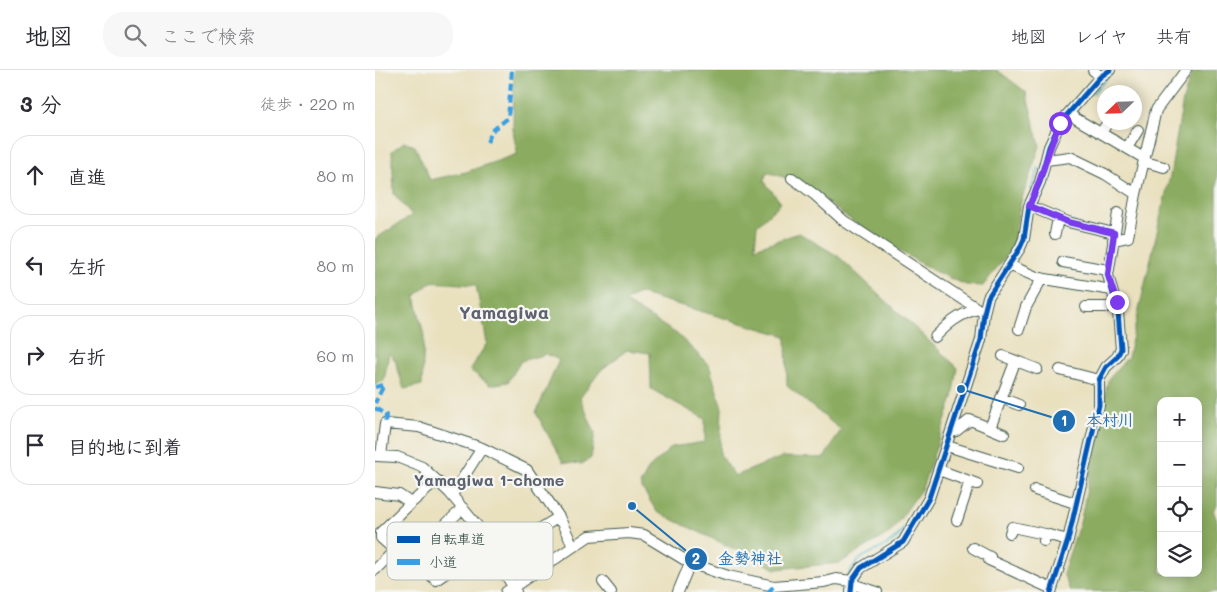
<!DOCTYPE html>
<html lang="ja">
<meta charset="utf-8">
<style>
:root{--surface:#fff;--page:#f7f7f7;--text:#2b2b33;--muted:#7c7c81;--line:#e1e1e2}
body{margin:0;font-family:Mali,"Klee One",sans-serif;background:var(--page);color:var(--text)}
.controls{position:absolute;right:15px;bottom:15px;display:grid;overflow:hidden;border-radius:10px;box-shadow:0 2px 12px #0003}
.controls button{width:45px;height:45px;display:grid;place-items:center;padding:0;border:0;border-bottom:1px solid var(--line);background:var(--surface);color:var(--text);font:25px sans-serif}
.compass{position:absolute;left:722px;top:15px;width:45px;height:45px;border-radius:50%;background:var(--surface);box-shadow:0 2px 12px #0003;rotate:247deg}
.stop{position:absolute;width:15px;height:15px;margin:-11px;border:4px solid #7c3aed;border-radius:50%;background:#fff}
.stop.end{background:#7c3aed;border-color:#fff;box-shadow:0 1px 5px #0008}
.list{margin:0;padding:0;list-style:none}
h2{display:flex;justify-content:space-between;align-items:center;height:65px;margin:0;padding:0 20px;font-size:21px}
h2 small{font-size:16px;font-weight:400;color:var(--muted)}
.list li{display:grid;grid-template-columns:32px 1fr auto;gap:15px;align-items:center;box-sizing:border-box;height:80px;margin:0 10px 10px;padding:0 10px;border:1px solid var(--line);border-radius:20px}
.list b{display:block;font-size:19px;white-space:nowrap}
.list em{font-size:16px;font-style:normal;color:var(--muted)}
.icon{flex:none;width:28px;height:28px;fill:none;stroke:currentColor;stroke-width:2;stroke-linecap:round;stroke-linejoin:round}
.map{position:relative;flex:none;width:842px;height:522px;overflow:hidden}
header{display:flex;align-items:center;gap:30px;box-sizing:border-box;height:70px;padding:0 25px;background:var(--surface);border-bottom:1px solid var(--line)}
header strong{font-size:24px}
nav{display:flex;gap:28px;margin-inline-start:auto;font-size:18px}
.search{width:350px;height:45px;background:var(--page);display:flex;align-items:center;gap:12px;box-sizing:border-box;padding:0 18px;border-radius:20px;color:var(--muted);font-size:19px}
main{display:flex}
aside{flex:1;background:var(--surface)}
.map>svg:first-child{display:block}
</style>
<header>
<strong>地図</strong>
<div class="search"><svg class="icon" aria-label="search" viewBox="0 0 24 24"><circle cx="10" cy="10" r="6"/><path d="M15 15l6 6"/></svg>ここで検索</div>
<nav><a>地図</a><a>レイヤ</a><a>共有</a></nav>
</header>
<main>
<aside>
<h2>3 分<small>徒歩 · 220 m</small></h2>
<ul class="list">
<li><svg class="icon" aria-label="ahead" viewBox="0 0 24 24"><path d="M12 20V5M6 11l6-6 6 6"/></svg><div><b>直進</b></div><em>80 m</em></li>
<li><svg class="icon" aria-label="left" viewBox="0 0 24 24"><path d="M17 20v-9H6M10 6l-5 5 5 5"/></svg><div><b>左折</b></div><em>80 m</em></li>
<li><svg class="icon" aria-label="right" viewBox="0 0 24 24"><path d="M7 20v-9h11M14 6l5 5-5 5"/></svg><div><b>右折</b></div><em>60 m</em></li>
<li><svg class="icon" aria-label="arrive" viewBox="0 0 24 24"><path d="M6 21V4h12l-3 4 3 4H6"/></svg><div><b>目的地に到着</b></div></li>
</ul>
</aside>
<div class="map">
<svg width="842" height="522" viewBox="0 0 842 522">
<rect width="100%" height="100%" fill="#f6f6f2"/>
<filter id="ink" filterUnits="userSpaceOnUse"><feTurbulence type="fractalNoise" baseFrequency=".02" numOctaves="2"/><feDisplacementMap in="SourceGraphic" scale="10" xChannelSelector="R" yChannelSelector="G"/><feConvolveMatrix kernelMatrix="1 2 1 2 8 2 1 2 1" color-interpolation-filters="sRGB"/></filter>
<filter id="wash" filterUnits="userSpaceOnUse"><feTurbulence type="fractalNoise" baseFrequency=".0096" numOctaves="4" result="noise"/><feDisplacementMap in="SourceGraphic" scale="20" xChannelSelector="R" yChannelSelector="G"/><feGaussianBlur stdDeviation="1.12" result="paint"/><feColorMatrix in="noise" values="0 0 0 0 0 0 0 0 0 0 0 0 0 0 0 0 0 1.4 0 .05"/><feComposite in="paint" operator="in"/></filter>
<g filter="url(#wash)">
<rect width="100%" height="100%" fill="#e9e0be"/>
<path fill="#8bac60" stroke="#55744a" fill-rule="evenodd" d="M 139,0 L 622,0 L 651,22 L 665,76 L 646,131 L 637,178 L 608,216 L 591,215 L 559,201 L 494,163 L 424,112 L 392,102 L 389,111 L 406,133 L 382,155 L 380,178 L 424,163 L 463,186 L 583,298 L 578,328 L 547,418 L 516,462 L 465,493 L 401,499 L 282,442 L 265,415 L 274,398 L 297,377 L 330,372 L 330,349 L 276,319 L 275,283 L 252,280 L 226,300 L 205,328 L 220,363 L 216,388 L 207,394 L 188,392 L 161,343 L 184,290 L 171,284 L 146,291 L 133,312 L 115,315 L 95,300 L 112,273 L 101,215 L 56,212 L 40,226 L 49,266 L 47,315 L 29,319 L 20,290 L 14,283 L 9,311 L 0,315 L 0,169 L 37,145 L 19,124 L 17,81 L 29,72 L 40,76 L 55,110 L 91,102 L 142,84 L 138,60 ZM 263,223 L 411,266 L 412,316 L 466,360 L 449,388 L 407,387 L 360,406 L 345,384 L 347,338 L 334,295 L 302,264 L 250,232 Z
M 842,0 L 842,436 L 838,440 L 842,451 L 842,522 L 695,521 L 688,503 L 706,449 L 733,310 L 753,287 L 795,106 L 808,30 L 817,1 ZM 786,331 L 823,331 L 823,503 L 786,503 Z"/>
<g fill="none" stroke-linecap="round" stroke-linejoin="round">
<path stroke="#39aab5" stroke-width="2.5" d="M 718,23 L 733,7
M 656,119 L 664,98
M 643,172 L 646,153
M 474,504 C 488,480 494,487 515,473 C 524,467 530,458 536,449
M 389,522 L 401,521"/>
</g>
</g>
<g filter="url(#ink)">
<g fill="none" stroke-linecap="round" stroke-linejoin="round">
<defs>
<path id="minor" d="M 718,0 L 726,7
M 693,44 L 767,87
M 726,63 L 733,52
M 752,78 L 763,60
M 671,90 L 695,87 L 730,104 L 761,124 L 753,167 L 738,170
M 770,92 L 789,97
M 417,108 L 440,125 L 469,151 L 609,243
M 761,124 L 781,40 L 811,0
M 654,136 L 693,152 L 739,163
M 680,164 L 683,148
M 688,192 L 733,200
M 634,195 L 664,208 L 737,220
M 711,237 L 743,237
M 644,259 L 651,237 L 667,208
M 560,267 C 573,254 583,245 600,240
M 628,286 L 662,299
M 685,300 L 724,310
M 626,328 L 644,335
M 615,358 L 640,292
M 578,360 L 581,361 L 595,350 L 629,364
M 572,376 L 643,398
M 1,386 L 22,387 L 47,397 L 74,422 L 104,458 L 141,522
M 6,386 L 10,354 L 44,357 L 107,378 L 152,400 L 184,447 L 198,476
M 564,400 L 602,414
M 660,420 L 700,433
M 0,422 L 24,425 L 36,433 L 62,411
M 77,425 L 107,378
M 36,433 L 6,462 L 6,468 L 32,491 L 88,438
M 582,450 L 595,411
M 635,463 L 637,457 L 670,464 L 669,471
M 670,464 L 693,470
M 598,478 L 615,487 L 614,490 L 677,519
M 120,486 L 184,447
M 37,488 L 61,510 L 112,474
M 0,500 L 20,480
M 228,512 L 236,522
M 477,514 L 502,522
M 131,522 L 214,466 L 254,463 L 269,465 L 315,493 L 353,506 L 399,516 L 449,512 L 461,509 L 477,511
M 303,522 L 315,493
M 476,522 L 477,511 L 486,498 L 528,472 L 554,428 L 606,270 L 609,243 L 613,227 L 645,178 L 649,169 L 654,136 L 665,112 L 674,77 L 685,53 L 725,7 L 735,0
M 676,522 L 693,470 L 724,335 L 724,310 L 731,297 L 742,287 L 746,279 L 743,242 L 733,205 L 743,143"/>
</defs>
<use href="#minor" stroke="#3d5549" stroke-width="12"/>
<use href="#minor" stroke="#fff" stroke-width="10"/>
<path stroke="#3c9ee2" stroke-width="4" stroke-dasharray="8 4" stroke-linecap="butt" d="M 112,72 L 118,60 L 133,48 L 137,0
M 0,317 L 9,315 L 0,333
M 0,338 L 11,345 L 10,354
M 393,522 L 399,516"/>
<defs>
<path id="cycleway" d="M 654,136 L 693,152 L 739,163 L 733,205 L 743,242 L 746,279 L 742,287 L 731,297 L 724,310 L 724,335 L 693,470 L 676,522
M 476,522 L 477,511 L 486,498 L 528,472 L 554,428 L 606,270 L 609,243 L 613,227 L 645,178 L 649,169 L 654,136 L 665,112 L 674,77 L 685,53 L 725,7 L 735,0"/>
</defs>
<use href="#cycleway" stroke="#f6f6f2" stroke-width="8"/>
<use href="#cycleway" stroke="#0057b8" stroke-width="5"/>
</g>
</g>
<g fill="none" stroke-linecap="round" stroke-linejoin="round" filter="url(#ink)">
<path stroke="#7c3aed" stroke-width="6" d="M 685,53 C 673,80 667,109 654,136 L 693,152 L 739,163 L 733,205 L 742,232"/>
</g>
<g text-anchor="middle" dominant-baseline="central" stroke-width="4.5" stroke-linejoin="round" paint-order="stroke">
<g font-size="16" font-weight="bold" fill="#5d6270" stroke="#f6f6f2">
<text x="114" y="409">Yamagiwa 1-chome</text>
</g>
<g font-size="18" font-weight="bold" fill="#5d6270" stroke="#f6f6f2">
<text x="129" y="242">Yamagiwa</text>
</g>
</g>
<rect x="12" y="452" width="166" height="58" rx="8" fill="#f6f6f2" stroke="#b6beb9" stroke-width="1"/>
<rect x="22" y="466" width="23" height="7" fill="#0057b8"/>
<rect x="22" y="489" width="23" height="6" fill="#3c9ee2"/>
<g font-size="14" fill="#1f3d34">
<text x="54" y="474">自転車道</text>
<text x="54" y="497">小道</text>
</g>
<path fill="none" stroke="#1f6fb2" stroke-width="2" d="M586 319L689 351M257 436L321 489"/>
<g fill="#1f6fb2" stroke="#f6f6f2" stroke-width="2">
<circle cx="586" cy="319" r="5"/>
<circle cx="257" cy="436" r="5"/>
<circle cx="689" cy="351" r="12"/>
<circle cx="321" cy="489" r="12"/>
</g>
<g font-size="15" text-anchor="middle" font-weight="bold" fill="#fff">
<text x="689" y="356">1</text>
<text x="321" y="494">2</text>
</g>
<g font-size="16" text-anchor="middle" font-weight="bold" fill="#1f6fb2" stroke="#f6f6f2" stroke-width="4.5" stroke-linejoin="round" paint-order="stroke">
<text x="735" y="356">本村川</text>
<text x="375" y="494">金勢神社</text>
</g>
</svg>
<div class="controls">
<button>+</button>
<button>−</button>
<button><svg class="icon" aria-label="locate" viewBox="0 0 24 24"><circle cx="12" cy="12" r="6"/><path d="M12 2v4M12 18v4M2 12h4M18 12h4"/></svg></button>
<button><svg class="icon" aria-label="layers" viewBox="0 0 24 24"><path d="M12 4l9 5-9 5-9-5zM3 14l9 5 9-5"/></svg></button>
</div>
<svg class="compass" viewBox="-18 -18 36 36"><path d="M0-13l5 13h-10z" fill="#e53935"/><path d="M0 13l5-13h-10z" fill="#7c7c81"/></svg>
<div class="stop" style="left:685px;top:53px"></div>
<div class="stop end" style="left:742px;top:232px"></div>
</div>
</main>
